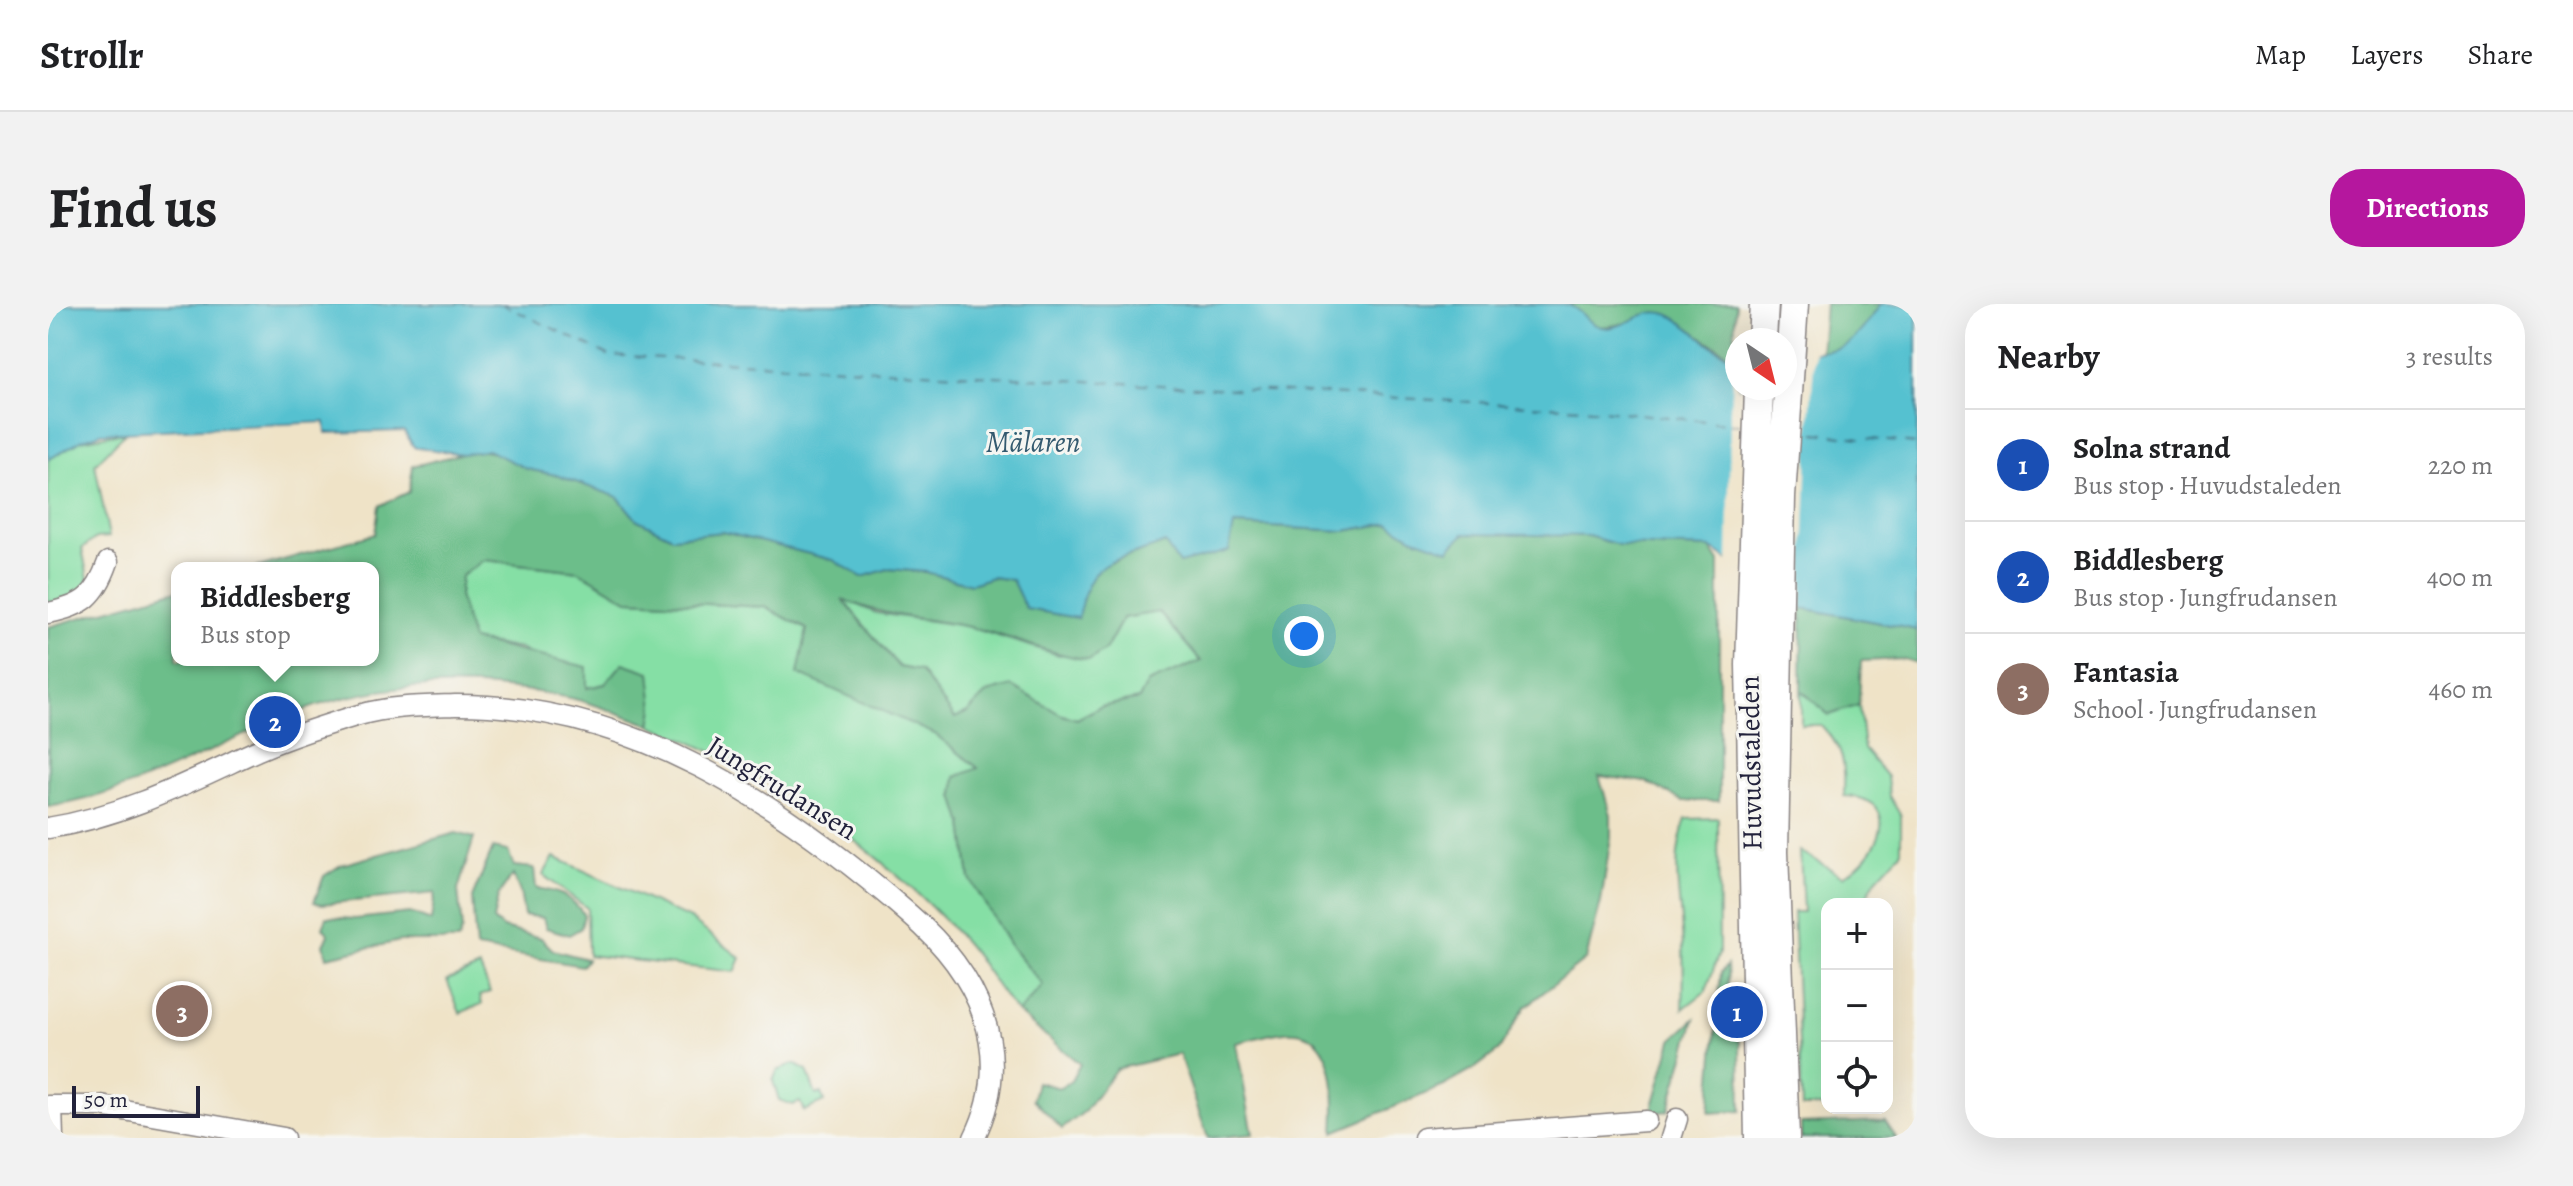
<!DOCTYPE html>
<meta charset="utf-8">
<style>
:root{--surface:#fff;--page:#f2f2f2;--text:#202124;--muted:#757577;--line:#e0e0e0;--accent:#b5179e}
body{margin:0;font-family:Alegreya,serif;background:var(--page);color:var(--text)}
.controls{position:absolute;right:24px;bottom:24px;display:grid;overflow:hidden;border-radius:16px;box-shadow:0 8px 32px #0002}
.controls button{width:72px;height:72px;display:grid;place-items:center;padding:0;border:0;border-bottom:2px solid var(--line);background:var(--surface);color:var(--text);font:40px sans-serif}
.compass{position:absolute;left:1677px;top:24px;width:72px;height:72px;border-radius:50%;background:var(--surface);box-shadow:0 8px 32px #0002;rotate:145deg}
.scale{position:absolute;left:24px;bottom:20px;width:128px;box-sizing:border-box;padding-left:8px;border:4px solid #22223b;border-top:0;font-size:22px;line-height:28px;white-space:nowrap;color:#22223b;-webkit-text-stroke:6px #f6f6f2;paint-order:stroke}
.you{position:absolute;left:1256px;top:332px;width:28px;height:28px;margin:-20px;border:6px solid #fff;border-radius:50%;background:#1a73e8;box-shadow:0 0 0 12px #1a73e833}
.badge{display:grid;place-items:center;width:52px;height:52px;border-radius:50%;background:var(--accent);color:#fff;font-size:26px;font-weight:700}
.pin{position:absolute;translate:-50% -50%;border:4px solid #fff;box-shadow:0 2px 8px #0006}
.popup{position:absolute;left:123px;top:258px;width:208px;height:104px;box-sizing:border-box;display:grid;place-content:center;border-radius:16px;background:var(--surface);filter:drop-shadow(0 2px 6px #0005);font-size:26px;white-space:nowrap;color:var(--muted)}
.popup b{font-size:30px;color:var(--text)}
.popup::after{content:'';position:absolute;left:50%;top:100%;margin-left:-16px;border:16px solid transparent;border-top-color:var(--surface)}
.list{margin:0;padding:0;list-style:none}
h2{display:flex;justify-content:space-between;align-items:center;height:104px;margin:0;padding:0 32px;font-size:34px}
h2 small{font-size:26px;font-weight:400;color:var(--muted)}
.list li{display:grid;grid-template-columns:52px 1fr auto;gap:24px;align-items:center;box-sizing:border-box;height:112px;padding:0 32px;border-top:2px solid var(--line)}
.list b{display:block;font-size:30px;white-space:nowrap}
.list p{margin:0;font-size:26px;white-space:nowrap;color:var(--muted)}
.list em{font-size:26px;font-style:normal;color:var(--muted)}
.icon{flex:none;width:44px;height:44px;fill:none;stroke:currentColor;stroke-width:2;stroke-linecap:round;stroke-linejoin:round}
.map{position:relative;flex:none;width:1869px;height:834px;overflow:hidden;border-radius:32px}
header{display:flex;align-items:center;gap:48px;box-sizing:border-box;height:112px;padding:0 40px;background:var(--surface);border-bottom:2px solid var(--line)}
header strong{font-size:38px}
nav{display:flex;gap:44px;margin-inline-start:auto;font-size:28px}
.intro{display:flex;align-items:center;justify-content:space-between;box-sizing:border-box;height:192px;padding:0 48px}
h1{margin:0;font-size:56px}
.button{padding:20px 36px;border-radius:32px;background:var(--accent);color:#fff;font-size:28px;font-weight:700}
main{display:flex;gap:48px;padding:0 48px}
aside{flex:1;background:var(--surface);border-radius:32px;box-shadow:0 8px 32px #0002}
.map>svg:first-child{display:block}
</style>
<header>
<strong>Strollr</strong>
<nav><a>Map</a><a>Layers</a><a>Share</a></nav>
</header>
<div class="intro"><h1>Find us</h1><a class="button">Directions</a></div>
<main>
<div class="map">
<svg width="1869" height="834" viewBox="0 0 1869 834">
<rect width="100%" height="100%" fill="#f6f6f2"/>
<filter id="ink" filterUnits="userSpaceOnUse"><feTurbulence type="fractalNoise" baseFrequency=".0125" numOctaves="2"/><feDisplacementMap in="SourceGraphic" scale="16" xChannelSelector="R" yChannelSelector="G"/><feConvolveMatrix kernelMatrix="1 2 1 2 8 2 1 2 1" color-interpolation-filters="sRGB"/></filter>
<filter id="wash" filterUnits="userSpaceOnUse"><feTurbulence type="fractalNoise" baseFrequency=".006" numOctaves="4" result="noise"/><feDisplacementMap in="SourceGraphic" scale="32" xChannelSelector="R" yChannelSelector="G"/><feGaussianBlur stdDeviation="1.8" result="paint"/><feColorMatrix in="noise" values="0 0 0 0 0 0 0 0 0 0 0 0 0 0 0 0 0 1.4 0 .05"/><feComposite in="paint" operator="in"/></filter>
<g filter="url(#wash)">
<rect width="100%" height="100%" fill="#efe3c7"/>
<path fill="#85dfa5" stroke="#548070" stroke-width="2" d="M 78,128 L 47,160 L 61,233 L 48,234 L 34,245 L 41,279 L 30,290 L 0,300 L 0,156 L 33,136 Z
M 436,256 L 531,267 L 580,296 L 717,303 L 759,325 L 817,397 L 887,430 L 931,465 L 908,474 L 906,492 L 915,520 L 922,575 L 963,643 L 995,681 L 970,709 C 949,686 936,659 915,636 C 831,543 719,467 603,421 L 606,404 L 557,380 L 538,384 L 473,345 L 423,336 L 411,292 L 413,272 Z
M 793,294 L 828,309 L 917,322 L 1011,351 L 1058,345 L 1075,314 L 1111,308 L 1153,358 L 1100,379 L 1091,395 L 1052,403 L 1029,415 L 939,389 L 920,408 L 907,414 L 894,397 L 851,363 Z
M 1753,386 L 1781,411 L 1811,401 L 1816,445 L 1839,473 L 1841,492 L 1853,512 L 1853,548 L 1828,575 L 1814,600 L 1779,600 L 1779,803 L 1754,803 L 1745,608 L 1755,608 L 1752,547 L 1795,572 C 1832,552 1858,495 1796,492 C 1797,458 1797,447 1773,421 L 1753,421 Z
M 1670,514 L 1671,649 L 1658,687 L 1635,705 C 1636,679 1636,654 1634,628 C 1631,588 1623,555 1638,515 Z
M 506,553 L 642,615 L 693,654 L 687,668 L 540,651 L 539,604 L 495,571 Z
M 432,663 L 442,688 L 432,692 L 434,700 L 412,709 L 399,676 Z
M 746,760 L 759,767 L 768,791 L 773,789 L 776,798 L 756,807 L 752,798 L 744,801 L 731,796 L 725,777 L 729,767 Z"/>
<path fill="#6cbe8a" stroke="#477062" stroke-width="2" fill-rule="evenodd" d="M 1517,0 L 1688,0 L 1685,53 L 1618,10 C 1600,12 1561,26 1548,22 C 1535,19 1530,2 1517,0 Z
M 1777,0 L 1833,0 L 1805,40 L 1773,49 Z
M 428,146 L 455,150 L 479,165 L 508,171 L 570,193 L 588,215 L 624,233 L 675,228 L 785,256 L 814,273 L 840,265 L 878,268 L 923,280 L 944,273 L 965,276 L 1029,314 L 1036,282 L 1051,263 L 1117,239 L 1186,221 L 1297,227 L 1341,219 L 1364,233 L 1456,228 L 1540,232 L 1571,241 L 1662,244 L 1671,258 L 1671,497 L 1635,497 L 1599,478 L 1551,472 L 1563,511 L 1563,532 L 1553,598 L 1538,655 L 1477,703 L 1451,746 L 1425,766 L 1396,782 L 1286,828 C 1288,800 1290,742 1257,730 C 1238,723 1207,735 1188,739 L 1205,830 L 1160,834 L 1131,750 L 1068,765 L 1037,807 L 1014,825 L 985,795 L 989,778 L 1012,784 L 1023,777 L 1032,760 L 970,709 L 995,681 L 963,643 L 922,575 L 915,520 L 906,492 L 908,473 L 930,464 L 887,430 L 750,370 L 759,325 L 717,303 L 580,296 L 531,267 L 436,256 L 413,272 L 411,292 L 424,336 L 539,363 L 539,384 L 557,380 L 575,359 L 602,368 L 606,404 L 603,421 C 577,412 549,400 522,394 C 434,375 335,376 251,408 C 167,440 90,490 0,503 L 0,323 L 129,286 L 129,356 L 325,356 L 325,264 L 207,264 L 327,230 L 331,202 L 361,188 L 365,162 ZM 794,295 C 837,313 871,313 916,322 C 959,330 998,350 1042,356 L 1058,345 L 1075,314 L 1111,308 L 1153,357 L 1100,379 L 1091,395 L 1052,403 L 1029,415 L 1014,411 L 964,382 L 939,389 L 920,408 L 907,414 L 872,367 L 851,363 Z
M 1754,304 L 1869,326 L 1869,359 L 1856,355 L 1813,357 L 1811,401 L 1781,411 L 1753,386 Z
M 408,529 L 426,534 L 410,586 L 414,626 L 410,637 L 352,637 L 279,653 L 276,640 L 281,631 L 275,623 L 279,613 L 307,615 L 362,609 L 383,617 L 387,589 L 274,600 L 266,598 L 276,572 L 293,561 Z
M 445,544 L 460,547 L 466,562 L 486,564 L 488,584 C 509,587 524,592 536,611 L 533,624 L 521,631 L 498,624 L 495,614 L 476,611 L 472,588 L 465,571 L 450,592 L 445,616 L 455,624 L 493,634 L 505,646 L 539,655 L 534,662 L 428,644 L 424,594 Z
M 1679,661 L 1682,728 L 1692,738 L 1693,807 L 1661,809 L 1673,668 Z
M 1647,715 L 1620,807 L 1603,809 L 1624,736 Z
M 1837,817 L 1848,834 L 1753,834 L 1753,820 Z"/>
<path fill="#55c1d0" stroke="#3c7286" stroke-width="2" d="M 0,0 L 1516,0 C 1536,3 1541,28 1565,23 C 1583,20 1599,3 1619,10 C 1643,19 1663,49 1689,53 L 1689,84 L 1737,84 L 1737,50 C 1797,47 1799,49 1833,0 L 1869,0 L 1869,326 L 1754,304 L 1662,244 L 1571,241 L 1540,232 L 1416,230 L 1401,246 L 1364,233 L 1341,219 L 1297,227 L 1186,221 L 1181,247 L 1131,260 L 1117,239 C 1062,262 1043,249 1030,314 L 978,305 L 964,276 L 944,273 L 923,280 L 878,268 L 840,265 L 814,273 L 785,256 L 675,228 L 624,233 L 588,215 L 570,193 L 508,171 L 479,165 L 440,146 L 415,150 L 366,143 L 356,127 L 278,129 L 277,118 L 53,129 L 33,136 L 0,156 Z"/>
<path fill="#efe3c7" d="M 1767,45 L 1760,140 L 1754,308 L 1680,261 L 1682,106 L 1686,49 L 1689,84 L 1737,84 L 1737,46 Z"/>
<g fill="none" stroke-linecap="round" stroke-linejoin="round">
<path stroke="#345a6f" stroke-width="2" stroke-dasharray="10 8" stroke-linecap="butt" d="M 454,0 L 560,51 L 1535,104 L 1695,121
M 1749,127 L 1869,140"/>
</g>
</g>
<g filter="url(#ink)">
<g fill="none" stroke-linecap="round" stroke-linejoin="round">
<defs>
<path id="street" d="M 0,309 C 36,302 48,292 60,258
M 0,524 C 71,513 133,482 197,452 C 233,435 274,422 311,411 C 341,402 376,402 407,401 C 584,400 732,498 861,610 C 929,668 969,747 926,834
M 0,802 L 53,802 L 236,834
M 4,802 L 5,834
M 1376,834 L 1598,817
M 1623,834 L 1629,815"/>
<path id="secondary" d="M 1714,36 L 1716,0
M 1711,834 L 1702,361 L 1711,84
M 1737,834 L 1726,548 L 1733,193 L 1746,0"/>
</defs>
<use href="#street" stroke="#888281" stroke-width="23"/>
<use href="#secondary" stroke="#888281" stroke-width="31"/>
<use href="#street" stroke="#fff" stroke-width="20"/>
<use href="#secondary" stroke="#fff" stroke-width="28"/>
</g>
</g>
<g text-anchor="middle" dominant-baseline="central" stroke-width="6" stroke-linejoin="round" paint-order="stroke">
<g font-size="28" fill="#22223b" stroke="#f6f6f2">
<text transform="translate(1703 459) rotate(-91)">Huvudstaleden</text>
<text transform="translate(734 484) rotate(32)">Jungfrudansen</text>
</g>
<g font-size="30" font-style="italic" fill="#345a6f" stroke="#f6f6f2">
<text x="985" y="138">Mälaren</text>
</g>
</g>
</svg>
<div class="controls">
<button>+</button>
<button>−</button>
<button><svg class="icon" aria-label="locate" viewBox="0 0 24 24"><circle cx="12" cy="12" r="6"/><path d="M12 2v4M12 18v4M2 12h4M18 12h4"/></svg></button>
</div>
<svg class="compass" viewBox="-18 -18 36 36"><path d="M0-13l5 13h-10z" fill="#e53935"/><path d="M0 13l5-13h-10z" fill="#757577"/></svg>
<div class="scale">50 m</div>
<div class="you"></div>
<div class="pin badge" style="left:1689px;top:708px;background:#1a4fb4">1</div>
<div class="pin badge" style="left:227px;top:418px;background:#1a4fb4">2</div>
<div class="popup"><b>Biddlesberg</b>Bus stop</div>
<div class="pin badge" style="left:134px;top:707px;background:#8d6e63">3</div>
</div>
<aside>
<h2>Nearby<small>3 results</small></h2>
<ul class="list">
<li><span class="badge" style="background:#1a4fb4">1</span><div><b>Solna strand</b><p>Bus stop · Huvudstaleden</p></div><em>220 m</em></li>
<li><span class="badge" style="background:#1a4fb4">2</span><div><b>Biddlesberg</b><p>Bus stop · Jungfrudansen</p></div><em>400 m</em></li>
<li><span class="badge" style="background:#8d6e63">3</span><div><b>Fantasia</b><p>School · Jungfrudansen</p></div><em>460 m</em></li>
</ul>
</aside>
</main>
